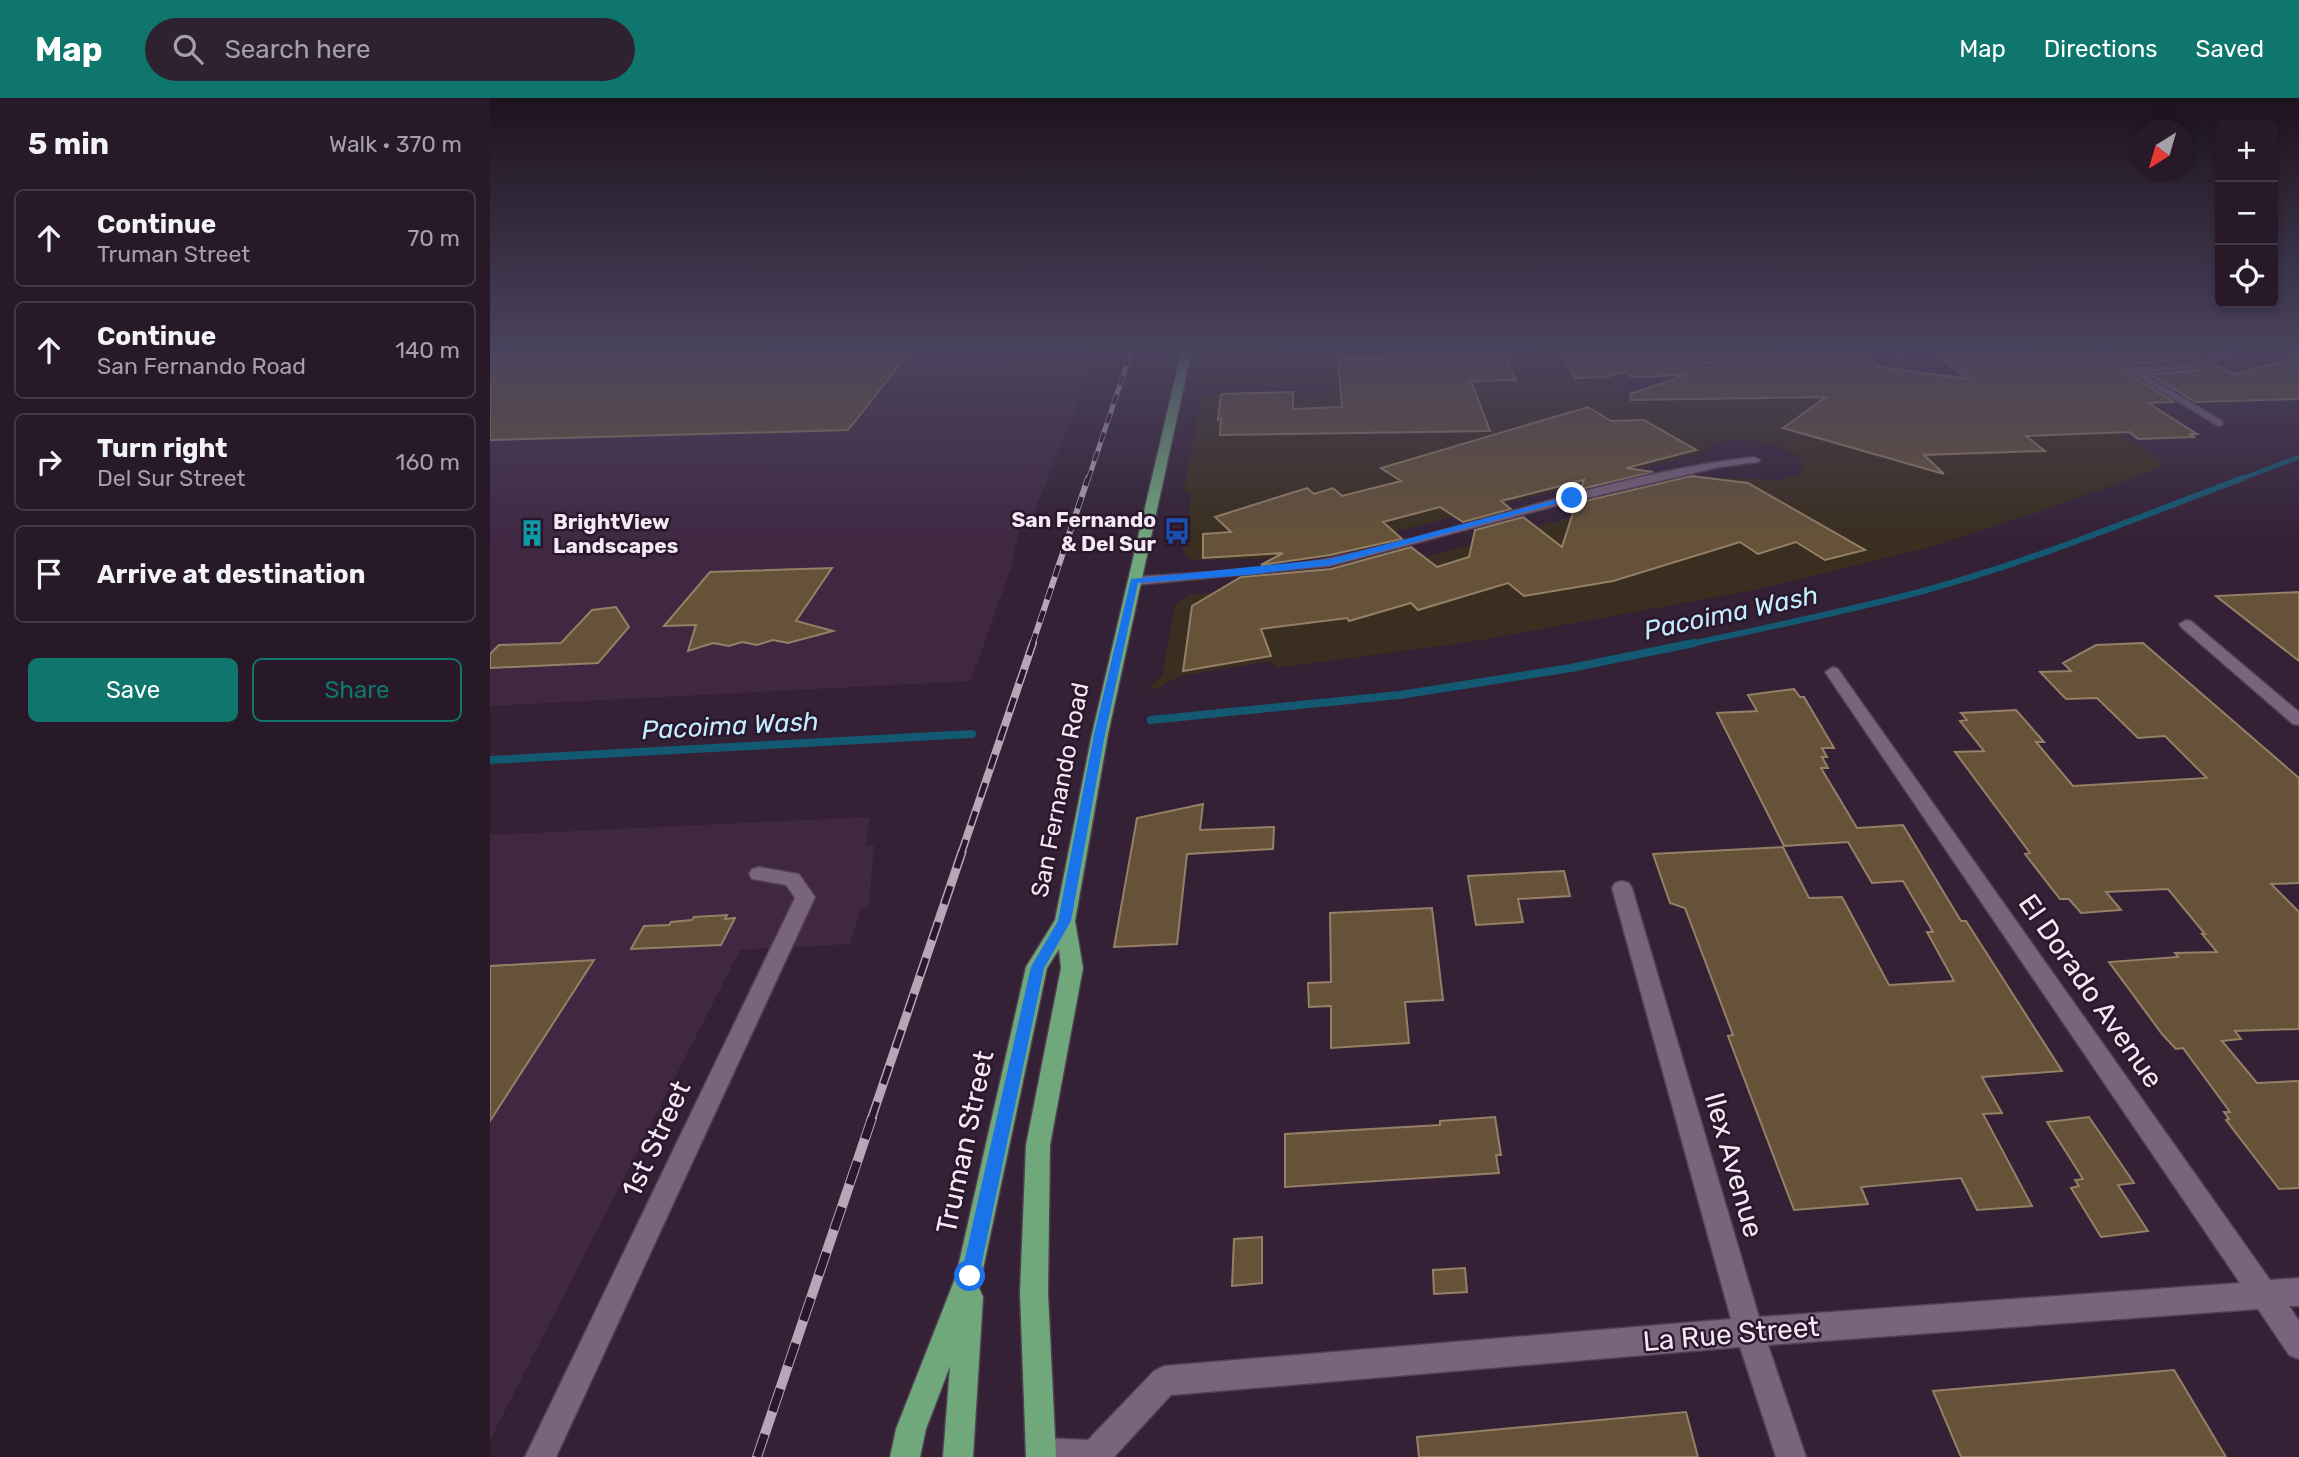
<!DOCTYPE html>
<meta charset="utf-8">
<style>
:root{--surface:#271928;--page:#2f2230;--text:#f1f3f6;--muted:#a4a0a8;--line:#433845;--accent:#0f766e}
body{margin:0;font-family:Rubik,sans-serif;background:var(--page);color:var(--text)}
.controls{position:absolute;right:21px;top:21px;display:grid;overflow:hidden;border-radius:10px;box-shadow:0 4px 10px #0003}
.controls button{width:63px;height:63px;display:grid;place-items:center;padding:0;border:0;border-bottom:2px solid var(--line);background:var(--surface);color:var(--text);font:35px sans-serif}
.compass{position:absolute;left:1641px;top:21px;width:63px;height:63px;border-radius:50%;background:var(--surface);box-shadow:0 4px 10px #0003;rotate:217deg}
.stop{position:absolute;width:21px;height:21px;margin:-16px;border:5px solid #1a73e8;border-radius:50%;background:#fff}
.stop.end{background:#1a73e8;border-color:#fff;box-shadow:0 2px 7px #0008}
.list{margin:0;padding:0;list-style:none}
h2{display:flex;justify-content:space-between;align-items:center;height:91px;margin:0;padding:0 28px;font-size:30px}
h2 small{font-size:23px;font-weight:400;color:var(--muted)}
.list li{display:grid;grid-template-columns:46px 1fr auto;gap:21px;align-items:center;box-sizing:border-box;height:98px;margin:0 14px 14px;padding:0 14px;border:2px solid var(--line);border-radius:10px}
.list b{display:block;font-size:26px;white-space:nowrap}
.list p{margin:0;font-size:23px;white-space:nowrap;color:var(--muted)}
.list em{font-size:23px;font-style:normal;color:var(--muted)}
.actions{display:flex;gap:14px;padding:21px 28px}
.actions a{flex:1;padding:16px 0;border:2px solid var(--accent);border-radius:10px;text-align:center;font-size:24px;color:var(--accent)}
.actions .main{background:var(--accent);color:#fff}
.icon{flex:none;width:38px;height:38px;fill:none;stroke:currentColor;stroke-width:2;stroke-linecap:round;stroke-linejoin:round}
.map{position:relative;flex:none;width:1809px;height:1359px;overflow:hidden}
header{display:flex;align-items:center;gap:42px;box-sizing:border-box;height:98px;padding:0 35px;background:var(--accent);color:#fff}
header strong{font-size:33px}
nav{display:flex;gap:38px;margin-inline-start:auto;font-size:24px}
.search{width:490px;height:63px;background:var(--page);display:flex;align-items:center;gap:18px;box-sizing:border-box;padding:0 24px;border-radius:38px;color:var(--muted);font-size:26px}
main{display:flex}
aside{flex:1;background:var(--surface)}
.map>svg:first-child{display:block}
</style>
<header>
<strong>Map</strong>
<div class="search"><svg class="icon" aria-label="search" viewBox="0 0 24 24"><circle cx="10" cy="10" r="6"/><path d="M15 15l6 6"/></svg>Search here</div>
<nav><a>Map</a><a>Directions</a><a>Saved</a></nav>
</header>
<main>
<aside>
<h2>5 min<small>Walk · 370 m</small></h2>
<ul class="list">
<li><svg class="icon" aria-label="ahead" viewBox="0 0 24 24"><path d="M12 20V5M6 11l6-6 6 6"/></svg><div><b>Continue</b><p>Truman Street</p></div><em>70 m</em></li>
<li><svg class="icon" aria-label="ahead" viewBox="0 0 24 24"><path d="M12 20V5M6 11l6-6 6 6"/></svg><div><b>Continue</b><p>San Fernando Road</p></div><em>140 m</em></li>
<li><svg class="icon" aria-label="right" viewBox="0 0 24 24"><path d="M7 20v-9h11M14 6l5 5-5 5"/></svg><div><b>Turn right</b><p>Del Sur Street</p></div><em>160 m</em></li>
<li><svg class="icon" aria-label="arrive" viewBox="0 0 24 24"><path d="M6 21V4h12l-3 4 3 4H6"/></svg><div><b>Arrive at destination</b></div></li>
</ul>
<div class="actions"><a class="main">Save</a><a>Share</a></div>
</aside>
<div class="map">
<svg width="1809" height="1359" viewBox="0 0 1809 1359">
<rect width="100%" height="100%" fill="#342136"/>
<path fill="#392e1f" d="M 721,251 L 905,251 L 908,261 L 1112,255 L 1143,304 L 1566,291 L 1669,362 L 1673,369 L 1554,412 L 1438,450 L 1260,493 L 980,544 L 785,570 L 782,563 L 690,578 L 666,591 L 657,591 L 672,578 L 685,506 L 701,496 L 762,493 L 896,470 L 1218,382 L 1240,380 L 1291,382 L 1307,377 L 1313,368 L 1308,357 L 1283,346 L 1260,342 L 1237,342 L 1222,346 L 1210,355 L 831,453 L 768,461 L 703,462 L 697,459 L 693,452 L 701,398 L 694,391 L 711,300 L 734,296 L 849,292 L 848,287 L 712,291 Z"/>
<path fill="#402843" d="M 0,251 L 609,251 L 539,427 L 532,428 L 525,446 L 523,464 L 481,583 L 0,608 Z
M 380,719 L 376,748 L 384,747 L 379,809 L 371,810 L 360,846 L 250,852 L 0,1342 L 0,737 Z"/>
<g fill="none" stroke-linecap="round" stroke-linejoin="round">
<path stroke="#135972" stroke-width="4.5" d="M 1748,382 L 1809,359"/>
<path stroke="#135972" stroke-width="6" d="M 1195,547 C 1275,530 1354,514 1433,493 C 1540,464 1649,419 1753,380"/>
<path stroke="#135972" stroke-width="8" d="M 661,622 L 910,597 L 1081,570 L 1204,545
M 0,662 L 482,636"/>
</g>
<path fill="#655238" stroke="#948065" stroke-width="2" d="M 0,251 L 422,251 L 358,332 L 0,342 Z
M 907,251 L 947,251 L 950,259 L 1015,258 L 1026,282 L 981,283 L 1000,333 L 730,337 L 731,321 L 728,322 L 731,296 L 803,294 L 803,311 L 852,309 L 848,261 L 909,260 Z
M 1069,251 L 1199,251 L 1214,270 L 1222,269 L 1225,265 L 1214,251 L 1369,251 L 1390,269 L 1478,281 L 1438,251 L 1599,251 L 1684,304 L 1658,305 L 1707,336 L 1699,336 L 1705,339 L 1648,341 L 1639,334 L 1536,338 L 1555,353 L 1434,357 L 1454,376 L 1293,330 L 1336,299 L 1141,302 L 1140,296 L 1196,277 L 1142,279 L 1135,274 L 1116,279 L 1085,280 Z
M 1619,251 L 1687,251 L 1708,260 L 1643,266 Z
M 1809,259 L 1809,301 L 1705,304 L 1659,276 L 1704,273 L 1723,267 L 1746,276 Z
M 1098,309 L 1121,323 L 1154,322 L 1206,352 L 1136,370 L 1163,374 L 1091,391 L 1094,382 L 1011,403 L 1021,411 L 973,424 L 950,409 L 893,424 L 912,441 L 840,457 L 771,467 L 793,455 L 713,460 L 713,436 L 741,434 L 725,419 L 817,390 L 824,396 L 843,390 L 852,398 L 911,383 L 891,370 Z
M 1201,378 L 1258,385 L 1375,452 L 1335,462 L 1306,444 L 1268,456 L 1250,444 L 1123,483 L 1034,498 L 1018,485 L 928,512 L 921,505 L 859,523 L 857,520 L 771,531 L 781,558 L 693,573 L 702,508 L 751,479 L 841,471 L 921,449 L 947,469 L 979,459 L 985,432 L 1033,419 L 1072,449 L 1086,405 Z
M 342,470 L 306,523 L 343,533 L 298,545 L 283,542 L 267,547 L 252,544 L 239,548 L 223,545 L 198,553 L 206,527 L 174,528 L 220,474 Z
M 1809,494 L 1809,563 L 1726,498 Z
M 126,509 L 139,529 L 108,565 L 0,570 L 0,556 L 9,547 L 71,545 L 102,512 Z
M 1653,545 L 1809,680 L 1809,785 L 1781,786 L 1809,814 L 1809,931 L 1745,933 L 1751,941 L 1732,943 L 1767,985 L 1809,983 L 1809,1090 L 1789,1091 L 1736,1022 L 1739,1021 L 1734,1014 L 1740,1014 L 1693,950 L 1686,951 L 1672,936 L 1619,864 L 1688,859 L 1685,855 L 1727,854 L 1712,836 L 1715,836 L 1678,791 L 1616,794 L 1631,812 L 1591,815 L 1579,801 L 1570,801 L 1535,756 L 1540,755 L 1465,654 L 1494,653 L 1470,623 L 1477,622 L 1471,615 L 1526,612 L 1554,644 L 1546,644 L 1583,688 L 1717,680 L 1675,638 L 1648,640 L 1607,600 L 1576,601 L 1550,574 L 1581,573 L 1573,565 L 1606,547 Z
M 1304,591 L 1310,599 L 1314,599 L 1344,650 L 1332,650 L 1337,659 L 1332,659 L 1338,670 L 1331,670 L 1367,730 L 1413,727 L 1471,823 L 1476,823 L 1572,973 L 1492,979 L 1512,1015 L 1493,1016 L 1542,1108 L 1487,1112 L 1471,1080 L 1371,1089 L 1378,1106 L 1304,1112 L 1238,938 L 1243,937 L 1195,810 L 1180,805 L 1163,756 L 1293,749 L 1319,800 L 1352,799 L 1399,887 L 1464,883 L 1437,834 L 1443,834 L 1413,783 L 1382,785 L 1358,744 L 1294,748 L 1227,615 L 1267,613 L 1258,597 Z
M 713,706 L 710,732 L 784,729 L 783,751 L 697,756 L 687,846 L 624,849 L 647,720 Z
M 1074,773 L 1080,798 L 1028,801 L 1033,824 L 986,827 L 978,778 Z
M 942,810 L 953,902 L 915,904 L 919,945 L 841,950 L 841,908 L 819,909 L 818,885 L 841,884 L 840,815 Z
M 237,817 L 235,821 L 245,820 L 231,847 L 141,851 L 154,828 L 179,827 L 181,824 L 202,822 L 204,819 Z
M 104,862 L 0,1023 L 0,868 Z
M 1005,1019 L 1011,1057 L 1006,1057 L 1009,1075 L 795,1089 L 795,1036 L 950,1027 L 950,1023 Z
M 1599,1019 L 1644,1085 L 1628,1087 L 1658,1133 L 1611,1139 L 1581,1090 L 1589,1088 L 1585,1082 L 1593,1081 L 1557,1024 Z
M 772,1139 L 772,1185 L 742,1188 L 744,1141 Z
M 975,1170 L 977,1194 L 944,1196 L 943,1172 Z
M 1684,1272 L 1736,1359 L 1471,1359 L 1443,1293 Z
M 1196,1314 L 1208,1359 L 929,1359 L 927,1339 Z"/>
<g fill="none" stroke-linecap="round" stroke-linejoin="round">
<defs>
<path id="minor" d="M 1003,251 L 1013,251 L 1013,252 L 1008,255 Z
M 1201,251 L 1210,251 L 1222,265 L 1220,267 L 1214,267 Z
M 1399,251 L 1409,251 L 1416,258 L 1408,260 Z
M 1602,251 L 1613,251 L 1642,269 L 1703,264 L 1748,251 L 1763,251 L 1704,270 L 1651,274 L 1732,323 L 1732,327 L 1728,328 Z
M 1264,359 L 1270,362 L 1268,364 L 1230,369 L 1084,403 L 840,468 L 645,487 L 638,483 L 645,479 C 710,474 777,473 841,460 C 982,431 1120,375 1264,359 Z
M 1696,522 L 1701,523 L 1809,614 L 1809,627 L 1803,626 L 1691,529 L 1689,526 Z
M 1343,569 L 1348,571 L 1780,1182 L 1809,1180 L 1809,1208 L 1799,1208 L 1809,1223 L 1809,1261 L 1799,1257 L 1768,1211 L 1278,1247 L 1316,1359 L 1286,1359 L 1250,1249 L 681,1297 L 624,1359 L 537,1359 L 536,1355 L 540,1344 L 551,1340 L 598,1342 L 664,1273 L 674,1268 L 1241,1221 L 1122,790 L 1125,785 L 1132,783 L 1139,785 L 1142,790 L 1269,1219 L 1750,1185 L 1335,574 Z
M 269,769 L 309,776 L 325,799 L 66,1359 L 35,1359 L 305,800 L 296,787 L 262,781 L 259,776 L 262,771 Z"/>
<path id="major" d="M 692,251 L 702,251 L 618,636 L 585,823 L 593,870 L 560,1047 L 558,1195 L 566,1359 L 536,1359 L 530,1195 L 536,1047 L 571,870 L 569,851 L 557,870 L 489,1190 L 493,1199 L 483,1359 L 453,1359 L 460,1268 L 436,1331 L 430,1359 L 400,1359 L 406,1331 L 466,1178 L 536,869 L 565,822 L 602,636 Z"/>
</defs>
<use href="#minor" stroke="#4f3f51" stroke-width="3"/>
<use href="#major" stroke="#4f3f51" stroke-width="3"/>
<use href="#minor" fill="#7a637c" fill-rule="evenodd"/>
<use href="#major" fill="#70a77b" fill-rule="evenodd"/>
<defs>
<path id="rail-far4" d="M 598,382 L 642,251"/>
<path id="rail-far3" d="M 542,547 L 598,380"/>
<path id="rail-far2" d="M 471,756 L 543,545"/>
<path id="rail-far1" d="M 381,1022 L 472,754"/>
<path id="rail" d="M 267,1359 L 382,1020"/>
</defs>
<use href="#rail-far4" stroke="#b6a7b8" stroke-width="5"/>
<use href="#rail-far3" stroke="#b6a7b8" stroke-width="6"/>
<use href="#rail-far2" stroke="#b6a7b8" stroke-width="8"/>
<use href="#rail-far1" stroke="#b6a7b8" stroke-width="9"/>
<use href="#rail" stroke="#b6a7b8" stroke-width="10"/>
<use href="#rail-far4" stroke="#2a172c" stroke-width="3.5" stroke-dasharray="10" stroke-linecap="butt"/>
<use href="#rail-far3" stroke="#2a172c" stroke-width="4.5" stroke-dasharray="12" stroke-linecap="butt"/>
<use href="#rail-far2" stroke="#2a172c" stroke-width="5" stroke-dasharray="15" stroke-linecap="butt"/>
<use href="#rail-far1" stroke="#2a172c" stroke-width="6" stroke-dasharray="19" stroke-linecap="butt"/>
<use href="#rail" stroke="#2a172c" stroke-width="8" stroke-dasharray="24" stroke-linecap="butt"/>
</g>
<linearGradient id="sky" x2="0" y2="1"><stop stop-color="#1d121e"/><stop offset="0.57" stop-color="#4a435d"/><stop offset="1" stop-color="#4a435d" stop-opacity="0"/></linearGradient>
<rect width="1809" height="442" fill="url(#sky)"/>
<path fill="#1a73e8" d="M 1080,398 L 1086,400 L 841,467 L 758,477 L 648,485 L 615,636 L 581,823 L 554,870 L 489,1178 L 486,1185 L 480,1187 L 474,1185 L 471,1178 L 541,869 L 568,823 L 604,636 L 641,481 L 840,461 Z"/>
<defs>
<symbol id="bus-bare" viewBox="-9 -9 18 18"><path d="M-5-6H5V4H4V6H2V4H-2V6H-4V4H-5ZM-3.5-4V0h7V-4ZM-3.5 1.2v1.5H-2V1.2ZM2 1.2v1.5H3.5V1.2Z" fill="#1a4fb4" stroke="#2a172c" stroke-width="2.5" paint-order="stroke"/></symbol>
<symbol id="building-bare" viewBox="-9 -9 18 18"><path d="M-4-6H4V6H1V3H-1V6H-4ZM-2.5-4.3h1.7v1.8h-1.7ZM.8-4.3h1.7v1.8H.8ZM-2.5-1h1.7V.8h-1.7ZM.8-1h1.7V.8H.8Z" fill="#0f9aa8" stroke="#2a172c" stroke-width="2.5" paint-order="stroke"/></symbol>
</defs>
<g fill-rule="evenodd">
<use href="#bus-bare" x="668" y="414" width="38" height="38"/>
<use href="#building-bare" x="23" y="416" width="38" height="38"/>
</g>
<g text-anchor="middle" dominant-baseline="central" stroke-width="5" stroke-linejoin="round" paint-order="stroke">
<g font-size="21" font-weight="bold" fill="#f5e8f6" stroke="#2a172c" text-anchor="end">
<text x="666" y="421">San Fernando<tspan x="666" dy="24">&amp; Del Sur</tspan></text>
<text x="63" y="423" text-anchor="start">BrightView<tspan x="63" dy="24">Landscapes</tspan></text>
</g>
<g font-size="24" fill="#f5e8f6" stroke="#2a172c">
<text transform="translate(570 692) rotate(-79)">San Fernando Road</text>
</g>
<g font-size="26" font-style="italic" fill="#c2ecff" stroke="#2a172c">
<text transform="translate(1241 515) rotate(-12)">Pacoima Wash</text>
<text transform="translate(240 628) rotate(-3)">Pacoima Wash</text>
</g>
<g font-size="28" fill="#f5e8f6" stroke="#2a172c">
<text transform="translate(1601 893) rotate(55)">El Dorado Avenue</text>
<text transform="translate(166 1041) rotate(-65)">1st Street</text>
<text transform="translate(475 1044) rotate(-78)">Truman Street</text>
<text transform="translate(1244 1067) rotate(74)">Ilex Avenue</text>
<text transform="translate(1241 1236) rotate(-5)">La Rue Street</text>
</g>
</g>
</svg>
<div class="controls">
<button>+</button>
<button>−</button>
<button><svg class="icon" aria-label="locate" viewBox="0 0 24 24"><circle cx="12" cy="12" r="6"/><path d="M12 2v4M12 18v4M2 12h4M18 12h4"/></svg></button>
</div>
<svg class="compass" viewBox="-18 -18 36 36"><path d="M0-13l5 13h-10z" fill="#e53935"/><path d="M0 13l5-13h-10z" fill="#a4a0a8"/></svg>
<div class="stop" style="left:480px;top:1178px"></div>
<div class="stop end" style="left:1082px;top:400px"></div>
</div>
</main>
